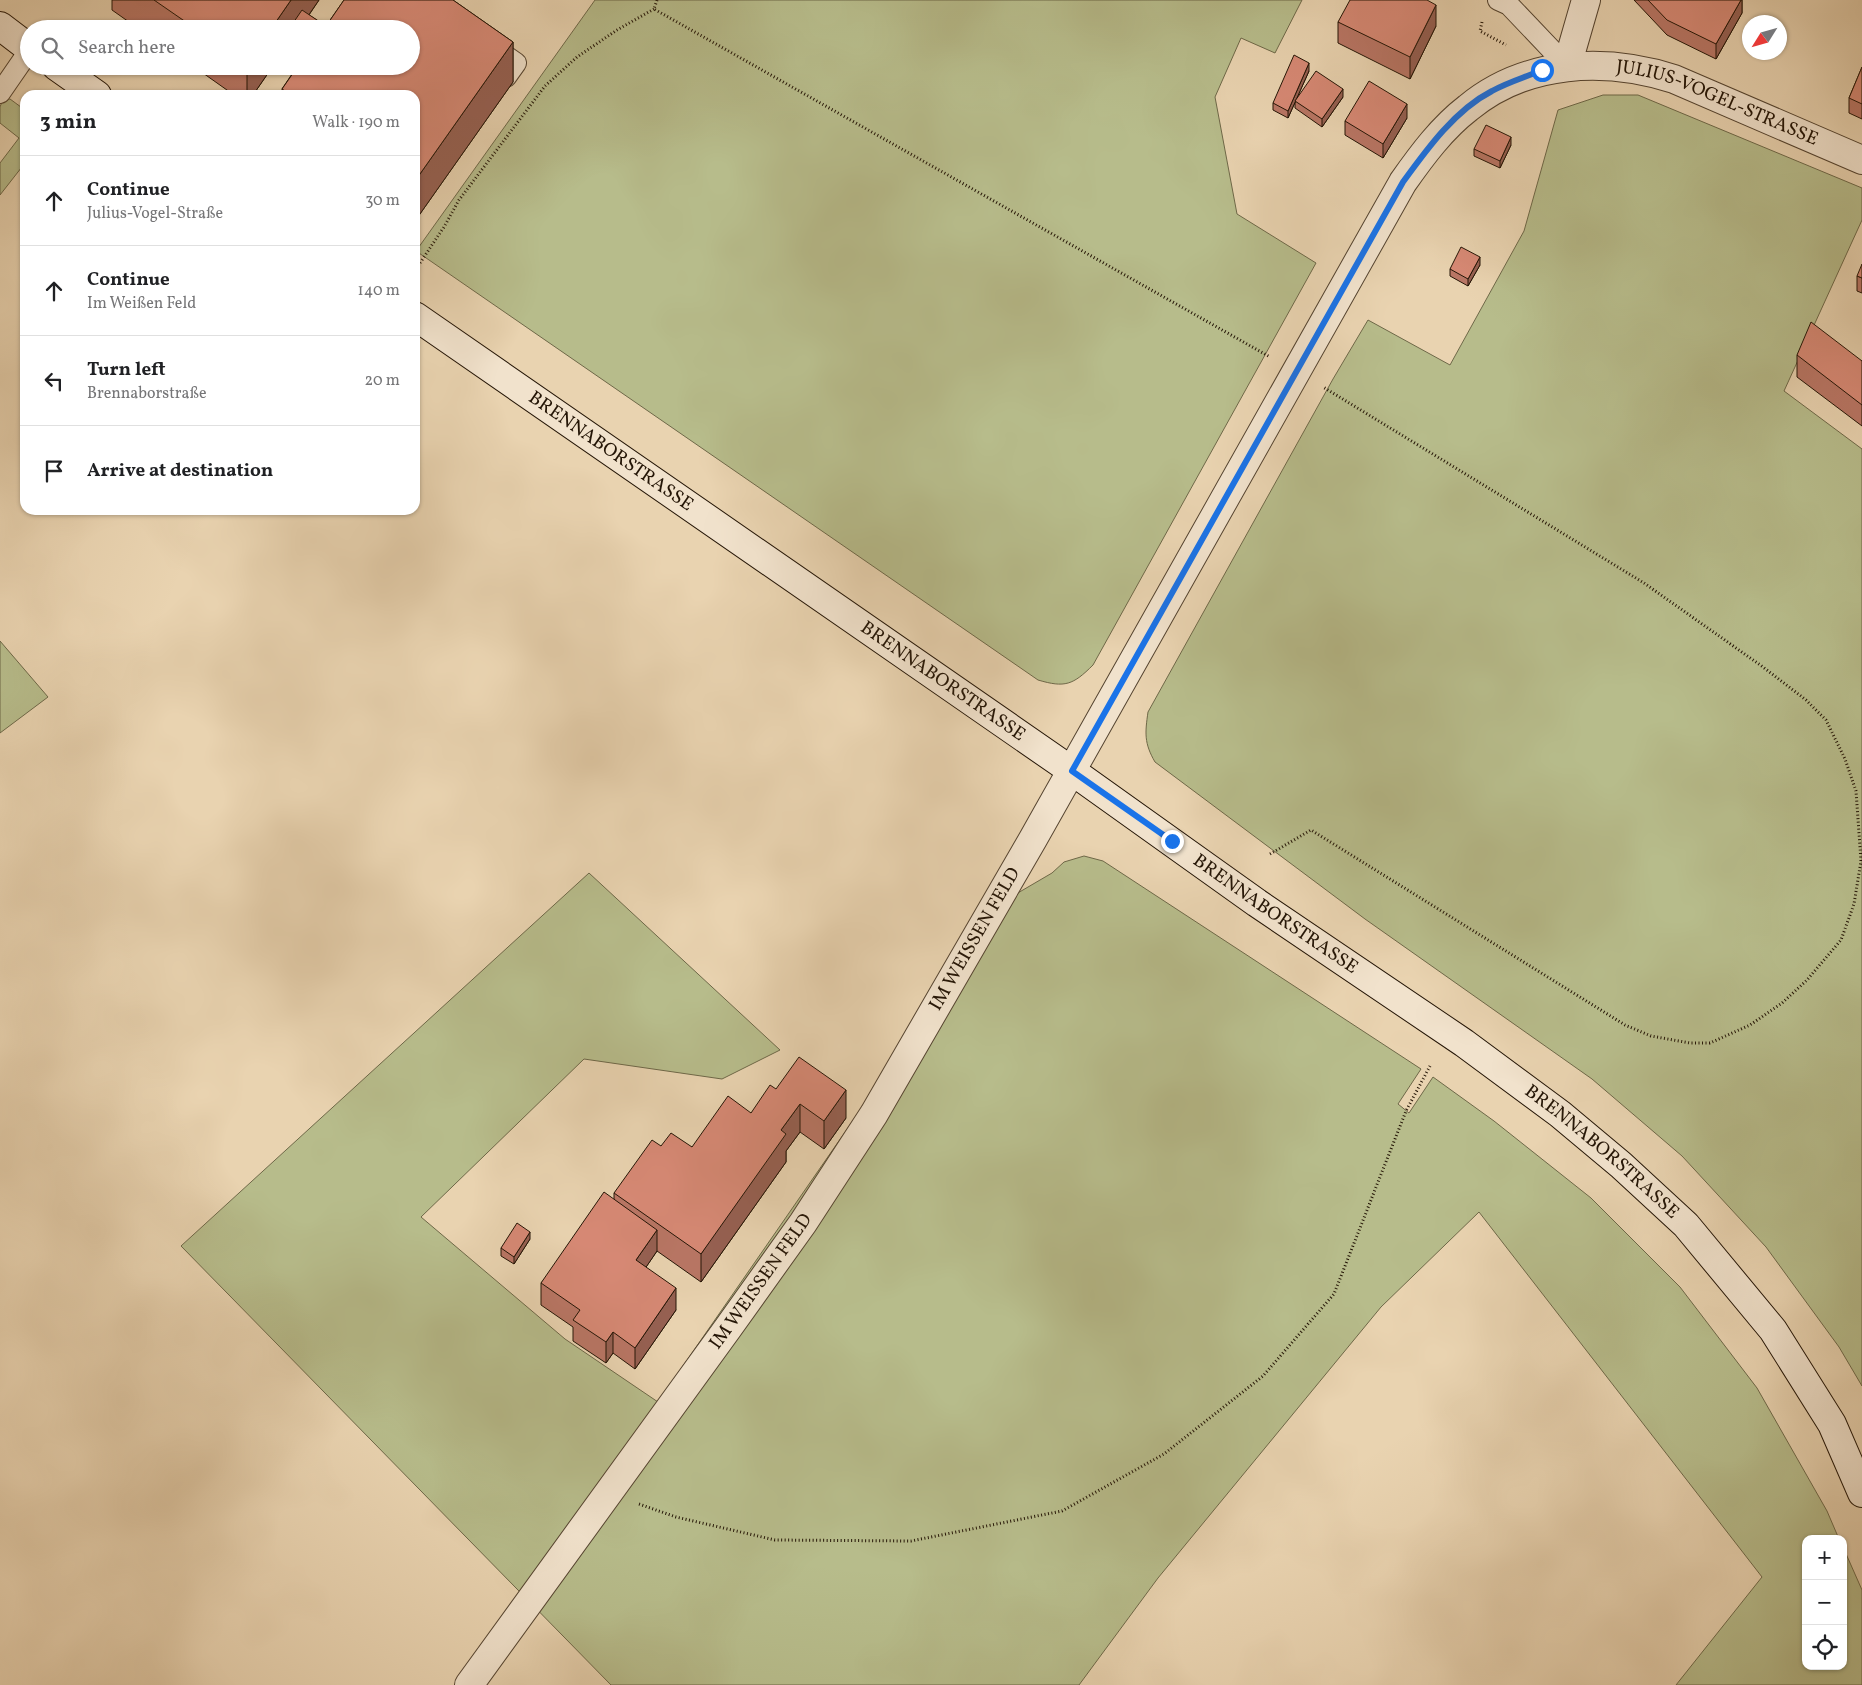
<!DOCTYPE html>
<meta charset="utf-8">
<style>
:root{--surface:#fff;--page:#f6f6f6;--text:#202124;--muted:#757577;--line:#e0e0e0}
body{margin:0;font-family:Vollkorn,serif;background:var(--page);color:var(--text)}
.controls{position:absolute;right:15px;bottom:15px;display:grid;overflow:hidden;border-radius:10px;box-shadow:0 1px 4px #0004}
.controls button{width:45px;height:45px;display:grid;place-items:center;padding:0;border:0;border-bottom:1px solid var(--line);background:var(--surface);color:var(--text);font:25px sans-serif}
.compass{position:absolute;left:1742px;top:15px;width:45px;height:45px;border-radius:50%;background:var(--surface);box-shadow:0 1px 4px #0004;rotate:233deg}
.stop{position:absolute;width:15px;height:15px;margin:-11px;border:4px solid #1a73e8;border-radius:50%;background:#fff}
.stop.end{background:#1a73e8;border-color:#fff;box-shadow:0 1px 5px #0008}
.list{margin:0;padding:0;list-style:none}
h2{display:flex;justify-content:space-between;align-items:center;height:65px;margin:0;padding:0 20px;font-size:21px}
h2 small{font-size:16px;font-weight:400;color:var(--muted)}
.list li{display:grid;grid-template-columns:32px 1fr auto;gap:15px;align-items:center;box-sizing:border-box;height:90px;padding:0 20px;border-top:1px solid var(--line)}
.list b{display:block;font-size:19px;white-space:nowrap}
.list p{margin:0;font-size:16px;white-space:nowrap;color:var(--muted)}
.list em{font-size:16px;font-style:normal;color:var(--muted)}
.icon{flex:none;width:28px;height:28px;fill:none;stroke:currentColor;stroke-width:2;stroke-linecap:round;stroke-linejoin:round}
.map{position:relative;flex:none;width:1862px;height:1685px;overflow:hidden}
.search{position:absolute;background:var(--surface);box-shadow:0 1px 4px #0004;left:20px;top:20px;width:400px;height:55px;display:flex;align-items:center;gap:12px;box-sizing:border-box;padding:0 18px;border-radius:28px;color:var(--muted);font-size:19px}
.panel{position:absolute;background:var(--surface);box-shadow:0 1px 4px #0004;left:20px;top:90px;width:400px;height:425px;border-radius:15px}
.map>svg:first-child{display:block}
</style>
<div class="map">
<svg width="1862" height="1685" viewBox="0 0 1862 1685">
<rect width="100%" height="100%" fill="#e9d3b0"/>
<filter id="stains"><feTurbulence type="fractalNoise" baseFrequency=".004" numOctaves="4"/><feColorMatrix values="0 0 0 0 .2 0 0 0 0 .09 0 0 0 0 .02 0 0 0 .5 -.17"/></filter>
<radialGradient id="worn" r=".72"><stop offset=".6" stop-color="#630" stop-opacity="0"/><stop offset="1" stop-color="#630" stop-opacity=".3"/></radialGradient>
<path fill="#b7bc8b" stroke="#6e6848" d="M 595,0 L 1302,0 L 1275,53 L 1241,38 L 1215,97 L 1237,214 L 1316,263 L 1093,665 C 1073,685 1065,688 1038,680 L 416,251 Z
M 1603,95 L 1638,95 L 1862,188 L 1862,220 L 1784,391 L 1862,449 L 1862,1386 L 1839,1347 L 1766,1247 L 1682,1156 L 1592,1079 L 1365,919 L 1155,762 C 1144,743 1145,733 1148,712 L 1333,379 L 1368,320 L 1450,365 L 1524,231 L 1558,110 Z
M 3,99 L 10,99 L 25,110 L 25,163 L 0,195 L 0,163 L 19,138 L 0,123 L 0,107 Z
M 0,641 L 48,697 L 0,733 Z
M 1084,856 L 1103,861 L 1421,1069 L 1398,1104 L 1409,1113 L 1433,1077 L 1494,1121 L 1591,1198 L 1680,1287 L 1757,1388 L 1827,1511 L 1839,1539 L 1806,1539 L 1806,1666 L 1843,1666 L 1843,1547 L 1862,1590 L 1862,1685 L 1676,1685 L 1762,1577 L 1479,1212 L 1381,1307 L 1158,1578 L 1079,1685 L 611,1685 L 181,1246 L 589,873 L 780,1050 L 722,1079 L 584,1059 L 421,1217 L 565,1339 L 658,1402 L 886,1073 L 987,911 L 1052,873 L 1064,862 Z"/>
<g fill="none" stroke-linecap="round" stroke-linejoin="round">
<defs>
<path id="lane" d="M 1498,0 L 1509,5 L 1567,66
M 490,45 L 516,63 L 506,77
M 0,93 L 29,51"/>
<g id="street">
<path d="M 1567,66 L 1586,0"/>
<path id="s1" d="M 469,1685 L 728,1328 L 803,1223 L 874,1114 L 1033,839 L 1403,182 C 1422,155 1442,128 1468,108 C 1526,60 1605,57 1674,79 L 1862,160"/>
</g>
<g id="secondary">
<path d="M 0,26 L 29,48"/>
<path d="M 56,66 L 97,95"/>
<path id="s2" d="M 415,316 L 1072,771 L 1257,903 L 1464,1043 L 1560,1114 L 1621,1165 L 1686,1225 L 1773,1330 L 1832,1424 L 1862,1493"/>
</g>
</defs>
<use href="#lane" stroke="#554430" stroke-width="22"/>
<use href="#street" stroke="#554430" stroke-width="30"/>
<use href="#secondary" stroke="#241506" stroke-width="30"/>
<path stroke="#241506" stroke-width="3" stroke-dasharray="1 2.5" stroke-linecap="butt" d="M 657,0 L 654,9 L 1270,357
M 1482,22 L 1480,31 L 1506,45
M 420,263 L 444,227 L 459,200 L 545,86 L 577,57 L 617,30 L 654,9
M 1270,854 L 1311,830 L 1625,1025 L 1651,1036 L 1690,1043 L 1710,1043 L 1750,1025 L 1782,1003 L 1807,980 L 1841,940 L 1854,904 L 1861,861 L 1856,791 L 1845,759 L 1826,720 L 1806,700 L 1763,667 L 1644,583 L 1323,387
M 639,1504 L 676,1517 L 775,1540 L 911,1541 L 1062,1511 L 1164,1454 L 1263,1376 L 1334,1294 L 1406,1111 L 1430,1066"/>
<use href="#lane" stroke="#f1e2cc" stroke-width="20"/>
<use href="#street" stroke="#f1e2cc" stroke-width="28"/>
<use href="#secondary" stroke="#f1e2cc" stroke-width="28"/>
</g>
<path fill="#b97665" stroke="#241506" d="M 112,0 L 319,0 L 309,15 L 326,26 L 344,0 L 453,0 L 513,42 L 513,82 L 415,221 L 415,95 L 282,95 L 282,89 L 292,74 L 281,66 L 411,66 L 411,29 L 139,29 L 112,10 Z
M 1634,0 L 1742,0 L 1742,13 L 1716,59 L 1667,35 Z
M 1338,22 L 1436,26 L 1410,79 L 1338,43 Z
M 193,66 L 273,66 L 253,95 L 234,95 Z
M 1862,67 L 1862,119 L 1849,113 L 1849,98 Z
M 1309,71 L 1288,118 L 1273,110 L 1273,103 Z
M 1343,97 L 1322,127 L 1295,108 L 1295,101 Z
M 1407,118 L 1383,158 L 1345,135 L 1345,121 Z
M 1511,145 L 1500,168 L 1474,156 L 1474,149 Z
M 1480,265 L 1468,286 L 1450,276 L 1450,269 Z
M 1857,276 L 1862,278 L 1862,293 L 1857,291 Z
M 1797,355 L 1862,361 L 1862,426 L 1797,377 Z
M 776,1089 L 846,1118 L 824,1149 L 800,1132 L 786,1151 L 786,1162 L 701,1282 L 657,1251 L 646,1267 L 676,1310 L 635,1369 L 613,1353 L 606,1363 L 573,1341 L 573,1327 L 541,1305 L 541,1283 L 614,1200 L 614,1193 L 661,1146 L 692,1147 L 751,1113 Z
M 530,1239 L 514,1264 L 501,1256 L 501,1248 Z"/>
<path fill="#966052" stroke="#241506" d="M 291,0 L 319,0 L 299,29 L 271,29 Z
M 1741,0 L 1742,0 L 1742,13 L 1716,59 L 1716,44 Z
M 1436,5 L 1436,26 L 1410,79 L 1410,57 Z
M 513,42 L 513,82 L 415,221 L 415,181 Z
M 1309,63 L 1309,71 L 1288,118 L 1288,111 Z
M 247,66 L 273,66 L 253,95 L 247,95 Z
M 1343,89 L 1343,97 L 1322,127 L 1322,119 Z
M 1407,104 L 1407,118 L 1383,158 L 1383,144 Z
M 1511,137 L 1511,145 L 1500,168 L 1500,161 Z
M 1480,257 L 1480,265 L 1468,286 L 1468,279 Z
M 846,1090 L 846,1118 L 824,1149 L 824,1121 Z
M 800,1104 L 800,1132 L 786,1151 L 786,1162 L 701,1282 L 701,1254 L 781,1130 Z
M 657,1230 L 657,1251 L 636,1282 L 636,1260 Z
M 530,1232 L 530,1239 L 514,1264 L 514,1257 Z
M 676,1288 L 676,1310 L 635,1369 L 635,1348 Z
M 613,1332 L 613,1353 L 606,1363 L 606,1342 Z"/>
<path fill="#d78975" stroke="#241506" d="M 154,0 L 291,0 L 271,29 L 196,29 Z
M 344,0 L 453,0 L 513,42 L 415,181 L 415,95 L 291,95 L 282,89 L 298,66 L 411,66 L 411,29 L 324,29 Z
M 1350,0 L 1427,0 L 1436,5 L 1410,57 L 1338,22 Z
M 1648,0 L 1741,0 L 1716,44 L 1667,20 Z
M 302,10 L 326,26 L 324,29 L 289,29 Z
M 1294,55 L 1309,63 L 1288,111 L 1273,103 Z
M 1862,67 L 1862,104 L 1849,98 Z
M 1316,71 L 1343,89 L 1322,119 L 1295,101 Z
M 1369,81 L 1407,104 L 1383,144 L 1345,121 Z
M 1486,125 L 1511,137 L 1500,161 L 1474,149 Z
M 1461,247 L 1480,257 L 1468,279 L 1450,269 Z
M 1862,264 L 1862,278 L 1857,276 Z
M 1811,322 L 1862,361 L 1862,405 L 1797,355 Z
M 799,1057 L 846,1090 L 824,1121 L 800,1104 L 781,1130 L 786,1134 L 701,1254 L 614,1193 L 652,1140 L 661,1146 L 671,1133 L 692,1147 L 728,1096 L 751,1113 L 770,1085 L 776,1089 Z
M 604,1192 L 657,1230 L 636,1260 L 676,1288 L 635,1348 L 613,1332 L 606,1342 L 573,1320 L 580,1310 L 541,1283 Z
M 517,1223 L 530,1232 L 514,1257 L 501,1248 Z"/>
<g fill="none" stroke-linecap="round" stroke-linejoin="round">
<path stroke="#1a73e8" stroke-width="6" d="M 1172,841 L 1072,771 L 1403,182 C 1427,149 1455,110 1492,91 C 1508,82 1526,77 1542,70"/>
</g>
<g text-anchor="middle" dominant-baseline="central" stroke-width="4.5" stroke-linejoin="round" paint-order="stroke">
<g font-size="19" fill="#241506" stroke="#f1e2cc">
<text stroke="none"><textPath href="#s1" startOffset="2136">JULIUS-VOGEL-STRASSE</textPath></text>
<text stroke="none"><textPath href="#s2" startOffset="238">BRENNABORSTRASSE</textPath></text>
<text stroke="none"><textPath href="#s2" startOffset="642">BRENNABORSTRASSE</textPath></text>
<text stroke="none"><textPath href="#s2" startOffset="1048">BRENNABORSTRASSE</textPath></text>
<text stroke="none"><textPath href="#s1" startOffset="902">IM WEISSEN FELD</textPath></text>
<text stroke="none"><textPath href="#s2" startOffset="1452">BRENNABORSTRASSE</textPath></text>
<text stroke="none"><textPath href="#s1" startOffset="498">IM WEISSEN FELD</textPath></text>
</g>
</g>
<rect width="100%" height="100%" filter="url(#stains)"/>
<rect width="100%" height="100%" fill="url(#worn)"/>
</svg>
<div class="controls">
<button>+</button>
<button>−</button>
<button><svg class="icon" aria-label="locate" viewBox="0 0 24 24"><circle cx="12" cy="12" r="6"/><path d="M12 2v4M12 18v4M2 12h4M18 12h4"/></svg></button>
</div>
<svg class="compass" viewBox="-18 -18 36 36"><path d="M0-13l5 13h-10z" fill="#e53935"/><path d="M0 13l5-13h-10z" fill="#757577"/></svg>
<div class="stop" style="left:1542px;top:70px"></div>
<div class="stop end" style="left:1172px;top:841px"></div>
<div class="search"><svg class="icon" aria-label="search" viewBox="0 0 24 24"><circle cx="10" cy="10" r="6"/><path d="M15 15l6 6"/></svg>Search here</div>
<section class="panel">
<h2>3 min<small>Walk · 190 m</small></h2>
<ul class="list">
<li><svg class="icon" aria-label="ahead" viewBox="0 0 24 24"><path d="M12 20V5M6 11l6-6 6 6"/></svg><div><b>Continue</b><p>Julius-Vogel-Straße</p></div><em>30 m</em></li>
<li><svg class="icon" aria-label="ahead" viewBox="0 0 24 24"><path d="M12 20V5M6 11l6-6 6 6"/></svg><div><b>Continue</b><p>Im Weißen Feld</p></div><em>140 m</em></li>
<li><svg class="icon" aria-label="left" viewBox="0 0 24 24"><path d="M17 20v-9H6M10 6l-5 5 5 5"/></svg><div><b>Turn left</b><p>Brennaborstraße</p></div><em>20 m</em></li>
<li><svg class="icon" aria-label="arrive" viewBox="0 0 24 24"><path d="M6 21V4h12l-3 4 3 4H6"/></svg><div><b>Arrive at destination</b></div></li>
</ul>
</section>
</div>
